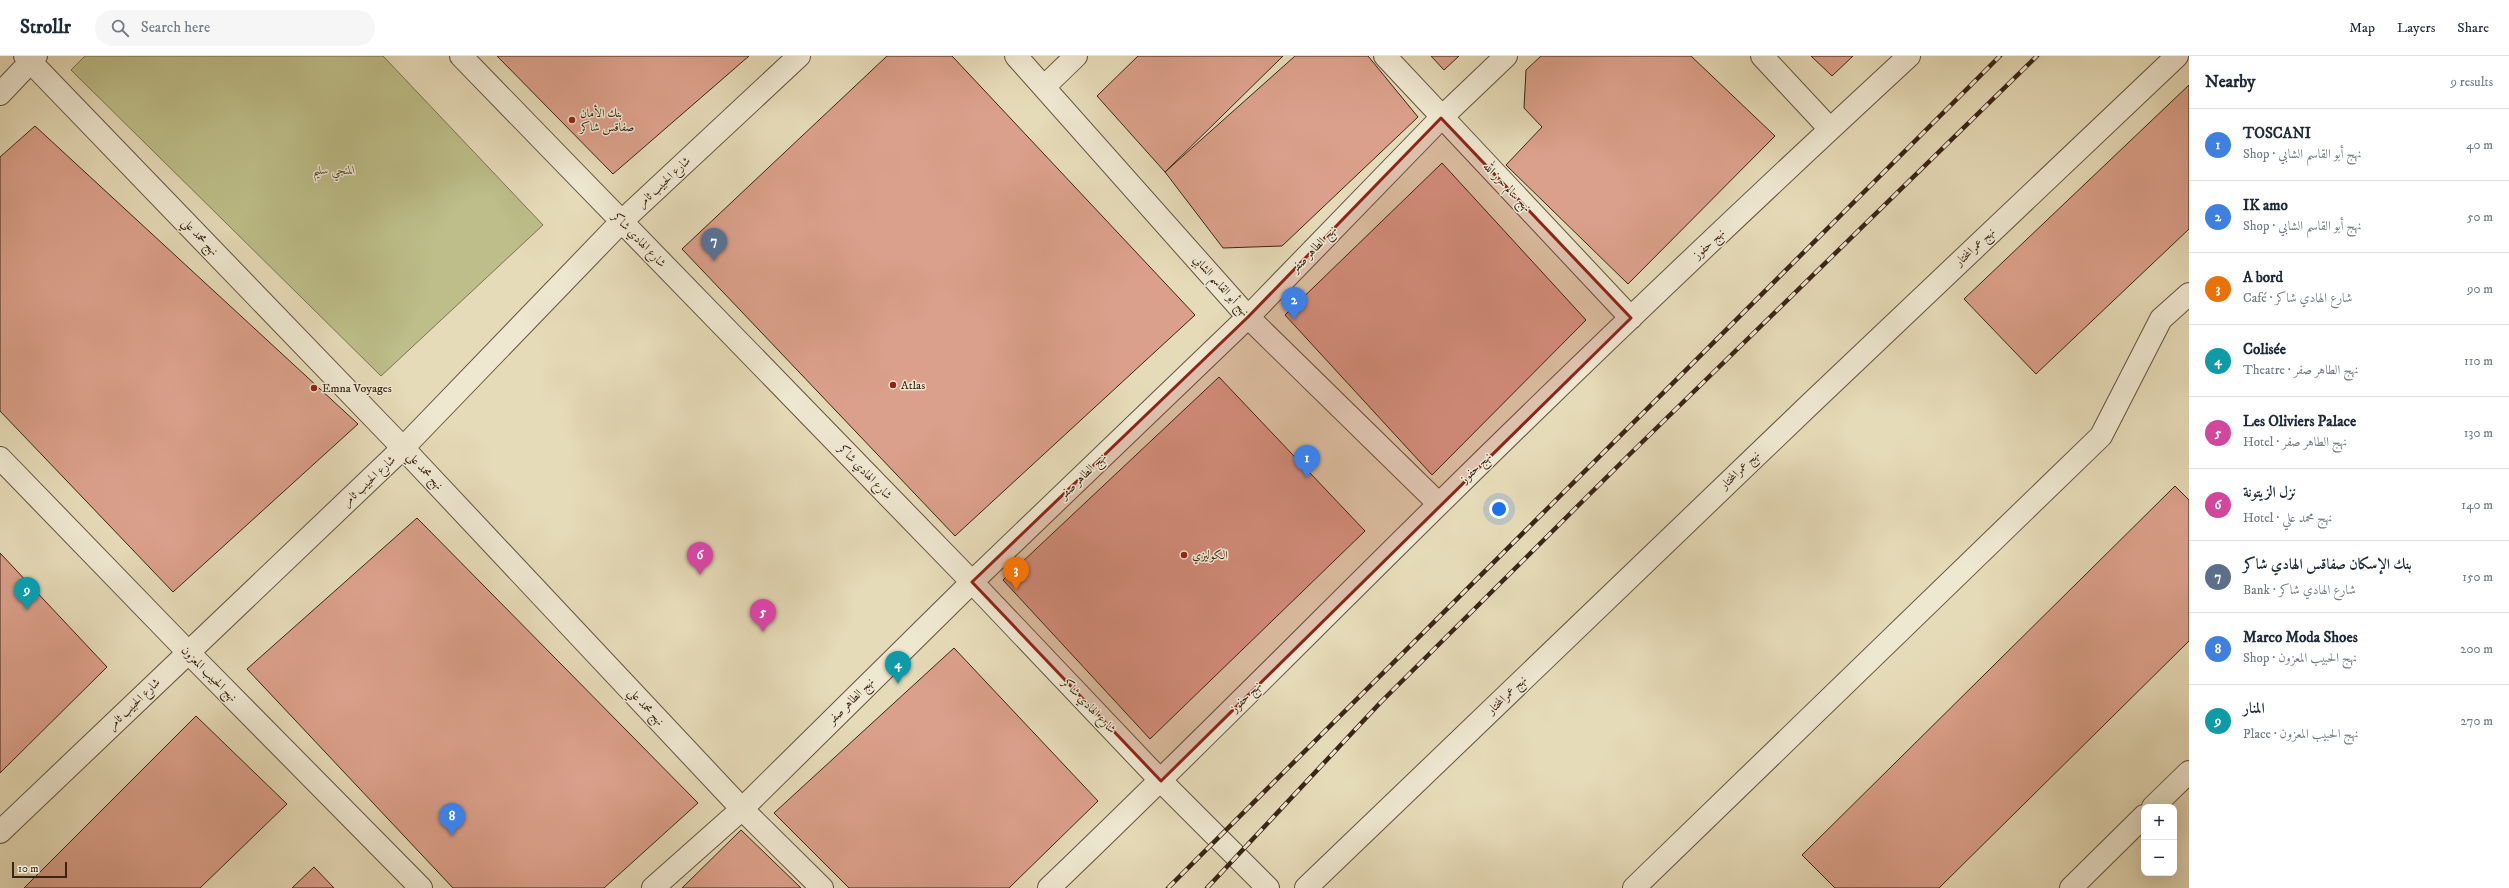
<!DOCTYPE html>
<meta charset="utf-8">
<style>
:root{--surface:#fff;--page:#f6f6f7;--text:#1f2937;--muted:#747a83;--line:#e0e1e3;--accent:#db2777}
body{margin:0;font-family:"IM FELL DW Pica",Amiri,serif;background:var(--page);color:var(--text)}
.controls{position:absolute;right:12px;bottom:12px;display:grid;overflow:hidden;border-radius:8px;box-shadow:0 4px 16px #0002}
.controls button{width:36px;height:36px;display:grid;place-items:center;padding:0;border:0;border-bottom:1px solid var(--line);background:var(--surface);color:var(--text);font:20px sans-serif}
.scale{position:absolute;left:12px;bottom:10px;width:55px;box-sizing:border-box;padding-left:4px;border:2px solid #392415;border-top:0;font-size:11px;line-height:14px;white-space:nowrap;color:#392415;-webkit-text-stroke:3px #efe8d1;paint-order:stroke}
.you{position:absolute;left:1499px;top:453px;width:14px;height:14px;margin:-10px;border:3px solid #fff;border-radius:50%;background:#1a73e8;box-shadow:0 0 0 6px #1a73e833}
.badge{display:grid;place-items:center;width:26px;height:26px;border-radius:50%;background:var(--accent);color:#fff;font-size:13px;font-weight:700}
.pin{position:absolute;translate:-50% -33px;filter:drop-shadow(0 1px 2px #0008)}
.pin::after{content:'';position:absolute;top:21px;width:14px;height:12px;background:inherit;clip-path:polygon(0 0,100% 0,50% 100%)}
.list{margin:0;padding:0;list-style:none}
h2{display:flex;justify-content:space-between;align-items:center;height:52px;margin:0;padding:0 16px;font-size:17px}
h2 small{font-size:13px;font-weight:400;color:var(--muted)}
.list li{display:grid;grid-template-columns:26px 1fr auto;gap:12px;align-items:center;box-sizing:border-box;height:72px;padding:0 16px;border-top:1px solid var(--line)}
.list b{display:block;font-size:15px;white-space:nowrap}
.list p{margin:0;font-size:13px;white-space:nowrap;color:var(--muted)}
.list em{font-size:13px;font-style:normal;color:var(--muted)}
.icon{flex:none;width:22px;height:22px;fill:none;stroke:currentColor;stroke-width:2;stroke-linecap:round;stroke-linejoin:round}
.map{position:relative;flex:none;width:2189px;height:832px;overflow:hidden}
header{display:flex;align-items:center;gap:24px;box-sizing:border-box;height:56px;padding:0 20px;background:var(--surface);border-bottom:1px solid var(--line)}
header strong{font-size:19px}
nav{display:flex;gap:22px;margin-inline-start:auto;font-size:14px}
.search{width:280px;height:36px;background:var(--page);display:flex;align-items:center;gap:10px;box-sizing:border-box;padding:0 14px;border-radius:22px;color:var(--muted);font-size:15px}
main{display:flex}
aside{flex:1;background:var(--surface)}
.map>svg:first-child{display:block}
</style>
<header>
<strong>Strollr</strong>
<div class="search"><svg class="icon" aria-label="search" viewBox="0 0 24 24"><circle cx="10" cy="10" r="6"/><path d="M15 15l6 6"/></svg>Search here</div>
<nav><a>Map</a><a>Layers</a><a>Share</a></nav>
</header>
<main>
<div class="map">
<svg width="2189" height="832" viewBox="0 0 2189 832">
<rect width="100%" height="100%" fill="#e6dbb8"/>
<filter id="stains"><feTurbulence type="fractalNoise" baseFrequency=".005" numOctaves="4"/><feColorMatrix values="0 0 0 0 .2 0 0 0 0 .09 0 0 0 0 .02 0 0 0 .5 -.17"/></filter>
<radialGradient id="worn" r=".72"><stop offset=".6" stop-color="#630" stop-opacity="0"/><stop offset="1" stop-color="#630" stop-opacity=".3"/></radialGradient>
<path fill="#bdbe89" stroke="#7b714f" d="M 85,0 L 383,0 L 543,169 L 381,320 L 71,14 Z"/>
<path fill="#dba08b" stroke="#392415" d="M 497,0 L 749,0 L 613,118 Z
M 887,0 L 952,0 L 1195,259 L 955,480 L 682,193 Z
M 1138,0 L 1283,0 L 1165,116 L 1097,40 Z
M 1295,0 L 1368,0 L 1418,61 L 1282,190 L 1223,192 L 1165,116 Z
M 1431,0 L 1459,0 L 1444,14 Z
M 1541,0 L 1691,0 L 1775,80 L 1628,228 L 1506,109 L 1542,71 L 1524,52 L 1526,14 Z
M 1811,0 L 1853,0 L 1832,20 Z
M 2189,29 L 2189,173 L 2036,318 L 1964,243 Z
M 35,70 L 358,368 L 173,536 L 0,355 L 0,101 Z
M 1442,107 L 1586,264 L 1432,419 L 1285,259 Z
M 1219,321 L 1365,475 L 1150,683 L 1003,524 Z
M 2175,430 L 2189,444 L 2189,585 L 1939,832 L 1835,832 L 1802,799 Z
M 417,462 L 698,747 L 604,832 L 453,832 L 247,613 Z
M 0,497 L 107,611 L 0,717 Z
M 954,592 L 1098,745 L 1009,832 L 849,832 L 774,757 Z
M 196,660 L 287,748 L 200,832 L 24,832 Z
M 741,774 L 801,832 L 682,832 Z
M 314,811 L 334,832 L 292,832 Z"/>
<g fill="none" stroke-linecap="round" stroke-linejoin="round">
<defs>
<path id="minor" d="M 25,0 L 403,392 L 742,753 L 822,832
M 461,0 L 972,526 L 1161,725 L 1268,832
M 1016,0 L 1248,261 L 1439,448
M 1385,0 L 1631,262
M 1762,0 L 1830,73
M 1045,30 L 1076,0
M 0,38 L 36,0
M 0,402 L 188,596 L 421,832
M 2153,751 L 2189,716
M 0,776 L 403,392 L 621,166 L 799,0
M 653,832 L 742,753 L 972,526 L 1248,261 L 1441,62 L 1506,0
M 1049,832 C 1181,706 1309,576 1439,448 C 1593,296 1750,147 1909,0
M 1306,832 L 1806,352 L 2177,0
M 1634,832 L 2101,380 L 2161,263 L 2189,238
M 2071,832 L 2144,760"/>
</defs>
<use href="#minor" stroke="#64523e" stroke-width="24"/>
<use href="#minor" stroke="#efe8d1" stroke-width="22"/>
<defs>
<path id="rail" d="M 1168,832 L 2000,0
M 1207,832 L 1380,647 L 1630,398 L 2037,0"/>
</defs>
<use href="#rail" stroke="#392415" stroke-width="4.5"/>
<use href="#rail" stroke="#efe8d1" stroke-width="3" stroke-dasharray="9" stroke-linecap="butt"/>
</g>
<path fill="#8f2418" fill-opacity="0.2" stroke="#8f2418" stroke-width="3" stroke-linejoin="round" d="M 1441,62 L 1631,262 L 1161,725 L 972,526 L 1248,261 Z"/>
<g fill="#8f2418" stroke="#efe8d1" stroke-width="1.5">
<circle cx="572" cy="64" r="4"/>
<circle cx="893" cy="329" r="4"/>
<circle cx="314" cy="332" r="4"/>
<circle cx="1184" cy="499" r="4"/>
</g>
<g text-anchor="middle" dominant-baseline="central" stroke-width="3" stroke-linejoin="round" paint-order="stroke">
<g font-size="12" fill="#392415" stroke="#efe8d1" text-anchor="start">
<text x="580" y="57">بنك الأمان<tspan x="580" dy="14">صفاقس شاكر</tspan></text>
<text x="901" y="329">Atlas</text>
<text x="322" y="332">Emna Voyages</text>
<text x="1192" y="499">الكوليزي</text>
</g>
<g font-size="12" font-style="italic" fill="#5a4a32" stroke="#efe8d1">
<text x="334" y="114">المنجي سليم</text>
</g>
<g font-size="12" fill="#392415" stroke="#efe8d1">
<text transform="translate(664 126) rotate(-43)">شارع الحبيب ثامر</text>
<text transform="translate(1507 131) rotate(46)">نهج سالم حرز الله</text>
<text transform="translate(200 181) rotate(46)">نهج محمد علي</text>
<text transform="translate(639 184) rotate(46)">شارع الهادي شاكر</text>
<text transform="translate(1709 188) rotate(-43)">نهج حفوز</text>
<text transform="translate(1975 191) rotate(-43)">نهج عمرالمختار</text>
<text transform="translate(1314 193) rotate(-46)">نهج الطاهر صفر</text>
<text transform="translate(1221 230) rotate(48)">نهج أبو القاسم الشابي</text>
<text transform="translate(1476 412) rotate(-44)">نهج حفوز</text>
<text transform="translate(1740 414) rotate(-44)">نهج عمرالمختار</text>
<text transform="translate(425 415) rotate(47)">نهج محمد علي</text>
<text transform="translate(865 416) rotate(46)">شارع الهادي شاكر</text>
<text transform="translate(1083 420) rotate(-44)">نهج الطاهر صفر</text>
<text transform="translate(369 425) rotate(-43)">شارع الحبيب ثامر</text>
<text transform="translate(209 618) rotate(45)">نهج الحبيب المعزون</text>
<text transform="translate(1507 639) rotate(-44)">نهج عمرالمختار</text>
<text transform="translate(1246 641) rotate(-45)">نهج حفوز</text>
<text transform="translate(851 645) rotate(-45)">نهج الطاهر صفر</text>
<text transform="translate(134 648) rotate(-44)">شارع الحبيب ثامر</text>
<text transform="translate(1089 650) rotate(46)">شارع الهادي شاكر</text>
<text transform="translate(646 651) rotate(47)">نهج محمد علي</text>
</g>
</g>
<rect width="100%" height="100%" filter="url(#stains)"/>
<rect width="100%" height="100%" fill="url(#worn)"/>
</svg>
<div class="controls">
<button>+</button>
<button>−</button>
</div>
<div class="scale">10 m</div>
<div class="you"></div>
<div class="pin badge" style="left:1307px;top:422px;background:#3f7fe0">1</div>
<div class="pin badge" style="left:1294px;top:264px;background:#3f7fe0">2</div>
<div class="pin badge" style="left:1016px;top:534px;background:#e8710a">3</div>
<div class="pin badge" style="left:898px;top:628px;background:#0f9aa8">4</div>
<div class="pin badge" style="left:763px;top:576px;background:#d1479c">5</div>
<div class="pin badge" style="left:700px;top:519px;background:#d1479c">6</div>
<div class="pin badge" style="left:714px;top:205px;background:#5c6f8a">7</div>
<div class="pin badge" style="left:452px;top:780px;background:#3f7fe0">8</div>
<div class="pin badge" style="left:27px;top:554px;background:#0f9aa8">9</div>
</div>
<aside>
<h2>Nearby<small>9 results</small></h2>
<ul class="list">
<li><span class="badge" style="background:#3f7fe0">1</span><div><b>TOSCANI</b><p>Shop · نهج أبو القاسم الشابي</p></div><em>40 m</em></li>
<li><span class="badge" style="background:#3f7fe0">2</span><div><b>IK amo</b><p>Shop · نهج أبو القاسم الشابي</p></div><em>50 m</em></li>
<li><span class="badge" style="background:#e8710a">3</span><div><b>A bord</b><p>Café · شارع الهادي شاكر</p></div><em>90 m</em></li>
<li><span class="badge" style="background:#0f9aa8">4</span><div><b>Colisée</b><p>Theatre · نهج الطاهر صفر</p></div><em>110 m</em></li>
<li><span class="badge" style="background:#d1479c">5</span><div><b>Les Oliviers Palace</b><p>Hotel · نهج الطاهر صفر</p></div><em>130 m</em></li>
<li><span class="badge" style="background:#d1479c">6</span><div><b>نزل الزيتونة</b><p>Hotel · نهج محمد علي</p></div><em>140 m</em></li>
<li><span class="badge" style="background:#5c6f8a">7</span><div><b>بنك الإسكان صفاقس الهادي شاكر</b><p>Bank · شارع الهادي شاكر</p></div><em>150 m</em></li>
<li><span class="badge" style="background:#3f7fe0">8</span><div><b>Marco Moda Shoes</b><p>Shop · نهج الحبيب المعزون</p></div><em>200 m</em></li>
<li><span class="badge" style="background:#0f9aa8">9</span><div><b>المنار</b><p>Place · نهج الحبيب المعزون</p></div><em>270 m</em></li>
</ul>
</aside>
</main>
